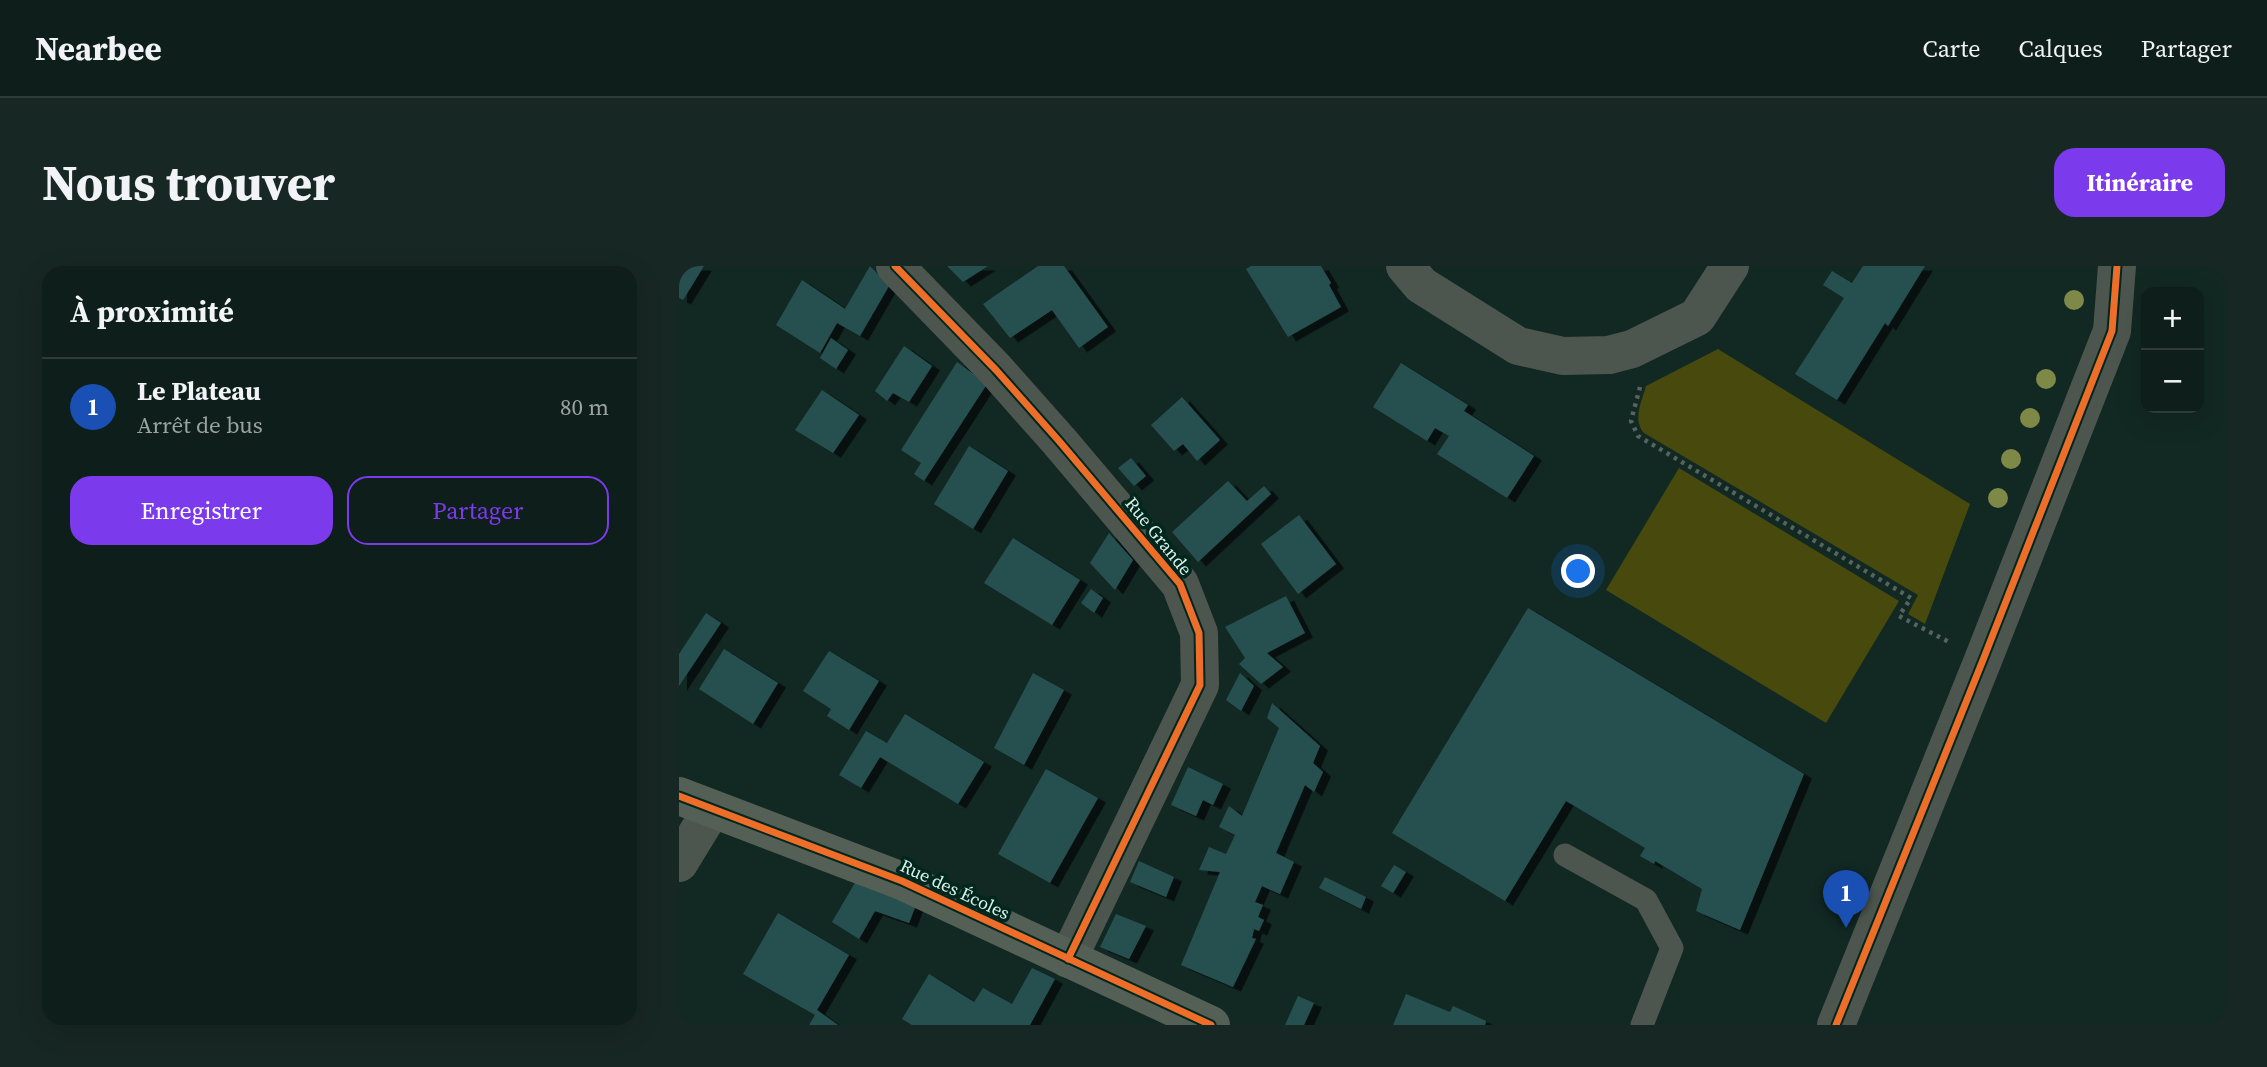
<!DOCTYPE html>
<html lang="fr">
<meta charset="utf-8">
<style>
:root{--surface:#0e1e1a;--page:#172723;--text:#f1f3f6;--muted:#9ba2a2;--line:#2e3c39;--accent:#7c3aed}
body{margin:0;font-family:"Source Serif 4",serif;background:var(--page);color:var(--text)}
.controls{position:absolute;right:21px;top:21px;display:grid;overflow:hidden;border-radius:14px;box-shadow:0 7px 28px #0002}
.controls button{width:63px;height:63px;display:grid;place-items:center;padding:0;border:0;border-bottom:2px solid var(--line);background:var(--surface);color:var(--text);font:35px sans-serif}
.you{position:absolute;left:900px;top:306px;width:24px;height:24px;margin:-18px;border:5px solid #fff;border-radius:50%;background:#1a73e8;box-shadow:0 0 0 10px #1a73e833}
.badge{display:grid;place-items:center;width:46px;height:46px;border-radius:50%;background:var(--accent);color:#fff;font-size:23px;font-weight:700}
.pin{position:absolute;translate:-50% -58px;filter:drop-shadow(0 2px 4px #0008)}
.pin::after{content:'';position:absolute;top:37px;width:24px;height:21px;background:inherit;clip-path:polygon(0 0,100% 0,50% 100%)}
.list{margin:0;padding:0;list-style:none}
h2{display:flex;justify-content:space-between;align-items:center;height:91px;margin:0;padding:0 28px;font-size:30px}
h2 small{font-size:23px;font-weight:400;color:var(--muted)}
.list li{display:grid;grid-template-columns:46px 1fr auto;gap:21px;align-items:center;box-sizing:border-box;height:98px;padding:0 28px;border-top:2px solid var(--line)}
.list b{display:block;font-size:26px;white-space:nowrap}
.list p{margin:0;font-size:23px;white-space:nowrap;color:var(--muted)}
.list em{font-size:23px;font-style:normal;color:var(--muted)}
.actions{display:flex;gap:14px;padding:21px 28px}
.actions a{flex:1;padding:16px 0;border:2px solid var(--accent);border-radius:21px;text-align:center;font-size:24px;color:var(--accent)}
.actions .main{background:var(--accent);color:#fff}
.map{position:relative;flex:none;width:1546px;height:759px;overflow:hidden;border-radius:21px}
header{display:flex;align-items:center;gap:42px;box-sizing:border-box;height:98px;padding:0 35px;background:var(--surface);border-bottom:2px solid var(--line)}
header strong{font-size:33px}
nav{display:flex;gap:38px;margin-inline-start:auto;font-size:24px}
.intro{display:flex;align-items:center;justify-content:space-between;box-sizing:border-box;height:168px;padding:0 42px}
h1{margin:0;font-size:49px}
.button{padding:18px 32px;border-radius:21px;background:var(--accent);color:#fff;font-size:24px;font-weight:700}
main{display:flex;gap:42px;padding:0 42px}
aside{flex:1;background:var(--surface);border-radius:21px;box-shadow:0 7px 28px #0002}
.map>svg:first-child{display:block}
</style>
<header>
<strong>Nearbee</strong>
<nav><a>Carte</a><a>Calques</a><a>Partager</a></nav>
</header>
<div class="intro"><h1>Nous trouver</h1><a class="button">Itinéraire</a></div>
<main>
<aside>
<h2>À proximité<small></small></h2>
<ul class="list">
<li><span class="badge" style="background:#1a4fb4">1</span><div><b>Le Plateau</b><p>Arrêt de bus</p></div><em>80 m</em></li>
</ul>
<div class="actions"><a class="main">Enregistrer</a><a>Partager</a></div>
</aside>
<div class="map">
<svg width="1546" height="759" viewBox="0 0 1546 759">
<defs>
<filter id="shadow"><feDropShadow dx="8" dy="4.5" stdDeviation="0" flood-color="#0009"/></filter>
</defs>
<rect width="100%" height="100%" fill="#122823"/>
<path fill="#474a0c" d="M 1039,83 L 1291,238 L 1246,358 L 1229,348 L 1239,329 L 965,167 C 953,154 963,135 967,120 Z
M 1000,202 L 1220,335 L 1147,457 L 927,324 Z"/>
<path fill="#275050" filter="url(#shadow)" d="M 0,0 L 25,0 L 4,34 L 0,32 Z
M 191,0 L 210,20 L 181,70 L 158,57 L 141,87 L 97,59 L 123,14 L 166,43 Z
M 268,0 L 309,0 L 284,16 Z
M 359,0 L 385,0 L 429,61 L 400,82 L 373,44 L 331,72 L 304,38 Z
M 572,0 L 642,0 L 652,17 L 650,19 L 662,41 L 609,71 L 567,3 Z
M 1184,0 L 1246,0 L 1209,60 L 1206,57 L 1158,134 L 1116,108 L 1165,32 L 1144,19 L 1153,5 L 1173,17 Z
M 152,72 L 169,84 L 157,103 L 141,92 Z
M 225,80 L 253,100 L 230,136 L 214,127 L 208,135 L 196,125 Z
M 278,96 L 308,118 L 245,215 L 235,208 L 242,197 L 222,184 Z
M 722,97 L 789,139 L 785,145 L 855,190 L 828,232 L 758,188 L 770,170 L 756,162 L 748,175 L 694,141 Z
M 143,124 L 180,149 L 154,187 L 116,164 Z
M 503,131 L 541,174 L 518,195 L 504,178 L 495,185 L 472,159 Z
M 290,180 L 329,205 L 294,263 L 255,238 Z
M 452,192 L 467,210 L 455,220 L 439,202 Z
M 549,215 L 568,235 L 585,220 L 592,228 L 519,296 L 493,266 Z
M 620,249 L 657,298 L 619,328 L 582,278 Z
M 430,267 L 454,294 L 436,324 L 411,297 Z
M 334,272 L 401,314 L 373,359 L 305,317 Z
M 412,323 L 424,332 L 415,347 L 402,337 Z
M 607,330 L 626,367 L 588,387 L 604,401 L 582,418 L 560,398 L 566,392 L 546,361 Z
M 849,342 L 1125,508 L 1061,664 L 1017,645 L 1023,623 L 976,595 L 975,598 L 961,590 L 966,582 L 887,535 L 826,635 L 713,567 Z
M 27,347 L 42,357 L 0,420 L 0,388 Z
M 45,383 L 99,417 L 74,458 L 20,423 Z
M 150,385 L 200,415 L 170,464 L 148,450 L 152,443 L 124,425 Z
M 354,407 L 385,424 L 345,499 L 315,482 Z
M 561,407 L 575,420 L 562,445 L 547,434 Z
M 593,437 L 641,480 L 634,497 L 644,506 L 635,526 L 626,519 L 597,587 L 615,596 L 601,628 L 583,620 L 576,636 L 584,639 L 579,651 L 585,654 L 580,665 L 575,663 L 573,672 L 577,673 L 554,721 L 502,699 L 541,606 L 520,604 L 530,581 L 547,588 L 556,569 L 540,561 L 550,540 L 563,550 L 600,462 L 588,452 Z
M 226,448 L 305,496 L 279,538 L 201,491 L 182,522 L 160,509 L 187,465 L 208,477 Z
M 509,501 L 544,518 L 534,539 L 524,534 L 517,550 L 492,539 Z
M 367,503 L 419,532 L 371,617 L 319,588 Z
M 460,595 L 495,611 L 487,631 L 451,616 Z
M 715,599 L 727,606 L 714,627 L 702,620 Z
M 646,611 L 687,631 L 682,643 L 640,622 Z
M 177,615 L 237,639 L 230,657 L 196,645 L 180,673 L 153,656 Z
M 99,647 L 170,689 L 138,744 L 159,759 L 130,759 L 136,749 L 64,708 Z
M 437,648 L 467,660 L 450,693 L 421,681 Z
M 353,702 L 376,713 L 351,759 L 233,759 L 223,753 L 250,708 L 295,736 L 304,722 L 333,738 Z
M 727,728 L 771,746 L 774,740 L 807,755 L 806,759 L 714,759 Z
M 619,730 L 635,737 L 625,759 L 606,759 Z"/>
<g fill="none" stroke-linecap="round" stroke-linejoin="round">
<path stroke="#57635c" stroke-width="4.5" stroke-dasharray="3.5 5" stroke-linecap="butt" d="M 961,121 L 952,155 L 959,170 L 1232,332 L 1220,350 L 1270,376"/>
<path stroke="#4c564e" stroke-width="23" d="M 886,589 L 967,634 L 993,682 L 963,759"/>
<path stroke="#4c564e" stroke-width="38" d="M 216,0 L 317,104 L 380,175 L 501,318 L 520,367 L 521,419 L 389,693
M 726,0 L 742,19 L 839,80 L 884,90 L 930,89 L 953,83 L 1018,51 L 1051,0
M 0,597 L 33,543
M 1157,759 L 1304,394 L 1433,65 L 1438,0"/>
<path stroke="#546056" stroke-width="38" d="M 0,530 L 223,615 L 532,759"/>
<defs>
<path id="cycleway" d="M 216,0 L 317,104 L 380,175 L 501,318 L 520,367 L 521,419 L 389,693
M 0,530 L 223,615 L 532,759
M 1157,759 L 1304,394 L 1433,65 L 1438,0"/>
</defs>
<use href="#cycleway" stroke="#00271d" stroke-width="11"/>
<use href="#cycleway" stroke="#ee6e29" stroke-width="7"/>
</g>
<g fill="#7e8947">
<circle cx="1395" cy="34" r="10"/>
<circle cx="1367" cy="113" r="10"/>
<circle cx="1351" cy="152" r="10"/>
<circle cx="1332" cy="193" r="10"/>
<circle cx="1319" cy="232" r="10"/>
</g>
<g text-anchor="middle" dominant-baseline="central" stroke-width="7" stroke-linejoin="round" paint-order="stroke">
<g font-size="18" fill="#dcf1ea" stroke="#00271d">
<text transform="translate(480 270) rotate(51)">Rue Grande</text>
<text transform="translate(276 623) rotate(25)">Rue des Écoles</text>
</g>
</g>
</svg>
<div class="controls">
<button>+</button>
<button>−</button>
</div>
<div class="you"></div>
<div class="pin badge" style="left:1167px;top:662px;background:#1a4fb4">1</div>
</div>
</main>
